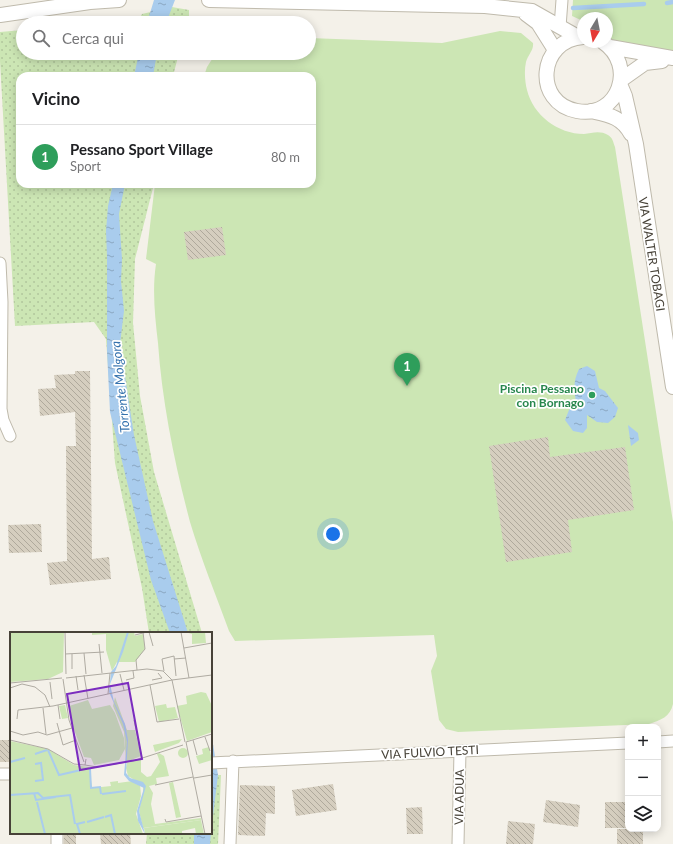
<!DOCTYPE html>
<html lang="it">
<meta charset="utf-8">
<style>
:root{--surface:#fff;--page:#f2f2f2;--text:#202124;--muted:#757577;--line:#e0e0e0;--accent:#ef5125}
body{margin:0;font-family:Lato,sans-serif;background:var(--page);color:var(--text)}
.controls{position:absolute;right:12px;bottom:12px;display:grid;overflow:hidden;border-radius:8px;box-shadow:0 2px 10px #0003}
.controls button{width:36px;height:36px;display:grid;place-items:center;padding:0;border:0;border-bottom:1px solid var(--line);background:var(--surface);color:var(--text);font:20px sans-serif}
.compass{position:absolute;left:577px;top:12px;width:36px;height:36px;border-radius:50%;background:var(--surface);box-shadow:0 2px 10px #0003;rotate:190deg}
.you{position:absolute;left:333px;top:534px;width:14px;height:14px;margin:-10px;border:3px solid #fff;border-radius:50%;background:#1a73e8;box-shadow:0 0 0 6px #1a73e833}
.badge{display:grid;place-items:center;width:26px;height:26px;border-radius:50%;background:var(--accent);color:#fff;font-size:13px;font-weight:700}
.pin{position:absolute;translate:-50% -33px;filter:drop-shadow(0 1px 2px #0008)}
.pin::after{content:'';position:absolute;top:21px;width:14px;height:12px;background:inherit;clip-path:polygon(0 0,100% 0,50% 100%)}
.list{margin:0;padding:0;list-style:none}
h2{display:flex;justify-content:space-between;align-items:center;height:52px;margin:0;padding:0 16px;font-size:17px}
h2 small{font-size:13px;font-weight:400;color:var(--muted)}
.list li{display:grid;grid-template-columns:26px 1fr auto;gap:12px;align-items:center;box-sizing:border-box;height:64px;padding:0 16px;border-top:1px solid var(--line)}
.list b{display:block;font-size:15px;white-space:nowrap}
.list p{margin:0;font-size:13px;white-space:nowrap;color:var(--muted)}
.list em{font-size:13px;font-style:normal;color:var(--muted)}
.icon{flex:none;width:22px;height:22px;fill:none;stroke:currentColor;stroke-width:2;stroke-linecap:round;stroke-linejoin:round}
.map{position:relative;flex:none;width:673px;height:844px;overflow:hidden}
.search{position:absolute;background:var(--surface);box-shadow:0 2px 10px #0003;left:16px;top:16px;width:300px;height:44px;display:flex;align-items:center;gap:10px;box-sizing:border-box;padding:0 14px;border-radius:22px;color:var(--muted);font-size:15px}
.panel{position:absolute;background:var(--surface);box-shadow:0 2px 10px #0003;left:16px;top:72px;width:300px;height:116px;border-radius:12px}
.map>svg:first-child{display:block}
</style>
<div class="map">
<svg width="673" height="844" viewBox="0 0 673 844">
<defs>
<pattern id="grass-dots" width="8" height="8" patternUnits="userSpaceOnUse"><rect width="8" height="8" fill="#cce6b4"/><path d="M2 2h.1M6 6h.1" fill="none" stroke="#b1c69c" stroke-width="1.8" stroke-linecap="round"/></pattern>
<pattern id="water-ripples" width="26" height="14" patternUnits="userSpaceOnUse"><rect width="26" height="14" fill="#a9cced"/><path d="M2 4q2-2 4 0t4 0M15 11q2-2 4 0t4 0" fill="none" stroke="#8ba7c1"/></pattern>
<pattern id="building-back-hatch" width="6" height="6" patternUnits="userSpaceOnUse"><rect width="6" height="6" fill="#d5cebf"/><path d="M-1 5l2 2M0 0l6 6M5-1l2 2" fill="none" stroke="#afa99c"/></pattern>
</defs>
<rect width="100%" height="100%" fill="#f4f1e9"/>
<path fill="url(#grass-dots)" d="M 172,7 L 189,10 L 189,23 L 93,23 L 140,18 L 142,14 Z
M 23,30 L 23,53 L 179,53 L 173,76 L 20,76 L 20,184 L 154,184 L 135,259 L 133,323 L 140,396 L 154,472 L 202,633 L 149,633 L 142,588 L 115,463 L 106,339 L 94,322 L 15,326 L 0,61 L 0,32 Z
M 211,775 L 221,775 L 218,844 L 146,844 L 147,833 L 211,833 Z"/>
<path fill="#cce6b4" d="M 573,0 L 673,0 L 673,53 L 618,44 L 607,35 L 607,18 L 583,18 L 583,21 L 572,16 Z
M 500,31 L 521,33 L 533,43 C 534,50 528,55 526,62 C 524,71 525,82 527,90 C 533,115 558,134 584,134 C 592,133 600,130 608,135 C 613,138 613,142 615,147 L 673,522 L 673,704 C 670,717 661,720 649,724 L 458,732 L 446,729 L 439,720 L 431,671 L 437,656 L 434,635 L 235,641 L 229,631 C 216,595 201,559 190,522 C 175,465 162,402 158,343 C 155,317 152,290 156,264 L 146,259 L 155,184 L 312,184 L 312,76 L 204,76 L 207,67 L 216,53 L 309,53 L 309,38 L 442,43 Z"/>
<path fill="url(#water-ripples)" d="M 154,0 L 175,0 L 166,23 L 147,23 Z
M 139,53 L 157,53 L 153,76 L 134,76 Z
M 113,184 L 125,184 L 119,214 L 122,259 L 121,281 L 124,311 L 120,344 L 134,435 L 153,521 L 188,633 L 170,633 L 151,580 L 110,412 L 107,351 L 107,256 L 106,231 L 108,206 Z
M 587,366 L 595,371 L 599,388 L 605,391 L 618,408 L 615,417 L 608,423 L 597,422 L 587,415 L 587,428 L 583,433 L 573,431 L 565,420 L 569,410 L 576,402 C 574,390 573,381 579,369 Z
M 628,425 L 638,433 L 639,440 L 631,446 Z
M 211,718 L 213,744 L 218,775 L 211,832 Z
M 194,833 L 211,833 L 210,844 L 194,844 Z"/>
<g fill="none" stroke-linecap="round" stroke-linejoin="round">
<path stroke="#a9cced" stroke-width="4.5" d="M 667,3 L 673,2
M 573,8 L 644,4"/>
</g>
<path fill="url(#building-back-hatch)" d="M 222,227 L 226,255 L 188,260 L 184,232 Z
M 75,371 L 90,371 L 92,559 L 109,557 L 111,579 L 50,585 L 47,563 L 67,561 L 66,446 L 76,446 L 75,412 L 40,416 L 38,389 L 56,388 L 54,375 L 75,374 Z
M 548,437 L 550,457 L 625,447 L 634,510 L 568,520 L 572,552 L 506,562 L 489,446 Z
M 41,524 L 42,552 L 9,553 L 8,525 Z
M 0,740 L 11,740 L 11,762 L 0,762 Z
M 333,784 L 337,810 L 296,816 L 292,790 Z
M 240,785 L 275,786 L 275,814 L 266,813 L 265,836 L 238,835 Z
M 546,800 L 580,805 L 578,827 L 543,822 Z
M 605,802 L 628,802 L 628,828 L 605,828 Z
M 422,807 L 423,834 L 407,834 L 406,808 Z
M 508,821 L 535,824 L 533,844 L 506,844 Z
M 617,829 L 643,829 L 643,844 L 617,844 Z
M 64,833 L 76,833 L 76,844 L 64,844 Z
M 100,833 L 130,833 L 131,844 L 101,844 Z"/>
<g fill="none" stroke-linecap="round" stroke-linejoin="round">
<defs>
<path id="minor" d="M 560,27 L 562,0
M 0,263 L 2,302 L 1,409 L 3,420 L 10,436
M 658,742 L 673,741
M 211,763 L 628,743
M 0,774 L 11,774
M 57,833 L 57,844
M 230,844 L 233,761
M 458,844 L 460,751"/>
<path id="tertiary" d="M 209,0 L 485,6 L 532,11 L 578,37
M 526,14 L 538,23 L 555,50
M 0,15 L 90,2 L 119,0
M 583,37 C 538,40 533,103 577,111 C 619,119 637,65 603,42
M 610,47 L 673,58
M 621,80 L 645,63 L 662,61
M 620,84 L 625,96 L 636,144 L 673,387
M 591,111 C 609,115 622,117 631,134"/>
</defs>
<use href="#minor" stroke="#bfbaac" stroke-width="13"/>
<use href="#tertiary" stroke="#bfbaac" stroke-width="16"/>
<use href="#minor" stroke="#fff" stroke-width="11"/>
<use href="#tertiary" stroke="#fff" stroke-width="14"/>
</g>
<circle fill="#2e9e5b" stroke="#fff" stroke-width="1.5" cx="592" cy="395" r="4"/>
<g text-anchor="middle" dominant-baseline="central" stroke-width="3.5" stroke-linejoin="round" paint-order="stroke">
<g font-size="12" fill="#474238" stroke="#fff">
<text transform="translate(652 254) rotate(81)">VIA WALTER TOBAGI</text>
<text transform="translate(430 752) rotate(-3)">VIA FULVIO TESTI</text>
<text transform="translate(459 797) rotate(-89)">VIA ADUA</text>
</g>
<g font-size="12" font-weight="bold" fill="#27864d" stroke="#fff" text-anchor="end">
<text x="584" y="388">Piscina Pessano<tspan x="584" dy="14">con Bornago</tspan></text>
</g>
<g font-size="13" font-style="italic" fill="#3673ae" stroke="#fff">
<text transform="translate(120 387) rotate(-96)">Torrente Molgora</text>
</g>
</g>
<g transform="translate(10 632)">
<rect width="202" height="202" fill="#f4f1e9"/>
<path d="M 0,0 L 54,0 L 53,40 L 38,47 L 0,50 ZM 105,65 L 117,98 L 125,98 L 131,124 L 116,130 L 114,100 L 103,74 ZM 156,72 L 157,76 L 165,75 L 168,86 L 149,90 L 145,74 ZM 55,73 L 58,86 L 52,87 L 49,74 ZM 172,107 L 169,111 L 145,120 L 143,113 ZM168 121a5 5 0 1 1 10 0a5 5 0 1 1-10 0ZM 191,188 L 194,202 L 186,202 L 185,196 L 172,199 L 172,202 L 135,202 L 134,196 Z" fill="#cce6b4"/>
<path d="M 191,60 L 196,61 L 202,74 L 202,100 L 177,109 L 167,74 L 177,72 L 176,64 Z" fill="#cce6b4"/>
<path d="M 82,0 L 124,0 L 125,4 L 133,2 L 135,17 L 125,30 L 107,30 L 102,39 L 96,18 L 96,2 L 82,3 ZM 175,0 L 195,0 L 196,11 L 182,12 L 182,2 ZM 78,68 L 82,77 L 100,73 L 105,81 L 114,106 L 115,117 L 109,128 L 84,133 L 81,126 L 74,125 L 61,89 L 59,74 ZM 0,109 L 38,117 L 64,133 L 79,135 L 82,156 L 101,154 L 100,150 L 108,149 L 108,151 L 123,149 L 130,152 L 131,164 L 126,182 L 133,202 L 0,202 ZM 199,115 L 202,128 L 189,132 L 186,124 L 193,122 L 192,117 ZM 149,121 L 154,124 L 159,144 L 146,146 L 147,152 L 139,154 L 143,161 L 141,172 L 145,192 L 191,186 L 191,188 L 133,196 L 129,179 L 133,161 L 133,153 L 118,144 L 116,136 L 117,131 L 131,127 L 131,140 L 137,145 L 141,144 L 150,130 L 147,122 ZM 163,150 L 171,185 L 166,186 L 159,151 Z" fill="#cce6b4"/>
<path d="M 117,0 L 119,0 L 113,20 L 100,52 L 104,70 L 115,92 L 118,108 L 116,141 L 120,146 L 133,150 L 136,154 L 129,179 L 135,202 L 128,189 L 127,179 L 134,156 L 119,149 L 114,143 L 117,110 L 113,92 L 99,60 L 101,40 L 106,34 Z" fill="#a9cced"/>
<path fill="none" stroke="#a9cced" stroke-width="2" d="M 38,118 L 49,143 L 71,138M 25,122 L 37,118M 0,130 L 15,126M 25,132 L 31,131 L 33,148 L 25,149M 80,137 L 81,156 L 90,155 L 91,162M 24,161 L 26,168 L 46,165M 92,162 L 116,159M 0,163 L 28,161 L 33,166 L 60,163 L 65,192M 27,170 L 35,202M 95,185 L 101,183 L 105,202M 77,190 L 94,185M 70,202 L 67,192 L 75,190"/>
<path fill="none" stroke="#afaba2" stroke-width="1" d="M 55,0 L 56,42M 139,0 L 143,14M 171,0 L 179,46M 125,3 L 137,0M 89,12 L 92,41M 174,16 L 202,11M 74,21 L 76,42M 55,22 L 94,20M 164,27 L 176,26M 62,37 L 62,22M 127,38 L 126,28 L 135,17 L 133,0M 154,39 L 152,27 L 164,24 L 166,44M 110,42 L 114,58M 74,43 L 78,67M 66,44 L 68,58M 56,46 L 137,37 L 153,39 L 162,48M 53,47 L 59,88 L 74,130M 116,48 L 124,46 L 123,39M 142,48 L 152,46 L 148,41M 162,48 L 175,110M 40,50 L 42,67M 0,51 L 52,46M 140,53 L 147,90 L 169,87M 0,56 L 12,52 L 25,55 L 35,63 L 40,75M 98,62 L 100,41M 48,73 L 50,87M 33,76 L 36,102M 7,87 L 8,78 L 43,74 L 162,48 L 202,43M 124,88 L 132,126M 47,91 L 53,113 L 66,108M 0,99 L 13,103 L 28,100 L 37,103 L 62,96M 195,105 L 200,119M 0,108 L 38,117 L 64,132 L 75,133M 183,108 L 187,123M 176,110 L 195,202M 176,110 L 202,102M 76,127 L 75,133 L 87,135 L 123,129 L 173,113M 184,146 L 202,143M 145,153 L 183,145M 155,187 L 156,190 L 191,184"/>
<path fill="#7b2cbf" fill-opacity="0.15" stroke="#7b2cbf" stroke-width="2" d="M 118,51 L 132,127 L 70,138 L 57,62 Z"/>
<rect width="202" height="202" fill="none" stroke="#474238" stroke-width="2"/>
</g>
</svg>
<div class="controls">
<button>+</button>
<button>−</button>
<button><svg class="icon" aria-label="layers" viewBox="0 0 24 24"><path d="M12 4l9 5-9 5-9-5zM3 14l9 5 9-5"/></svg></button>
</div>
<svg class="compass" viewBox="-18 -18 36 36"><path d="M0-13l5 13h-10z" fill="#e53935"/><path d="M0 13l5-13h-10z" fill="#757577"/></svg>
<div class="you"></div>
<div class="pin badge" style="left:407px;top:386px;background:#2e9e5b">1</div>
<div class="search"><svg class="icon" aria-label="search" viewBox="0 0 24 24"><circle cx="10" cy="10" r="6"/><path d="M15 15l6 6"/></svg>Cerca qui</div>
<section class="panel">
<h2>Vicino<small></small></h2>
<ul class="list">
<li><span class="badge" style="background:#2e9e5b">1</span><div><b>Pessano Sport Village</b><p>Sport</p></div><em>80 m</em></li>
</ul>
</section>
</div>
